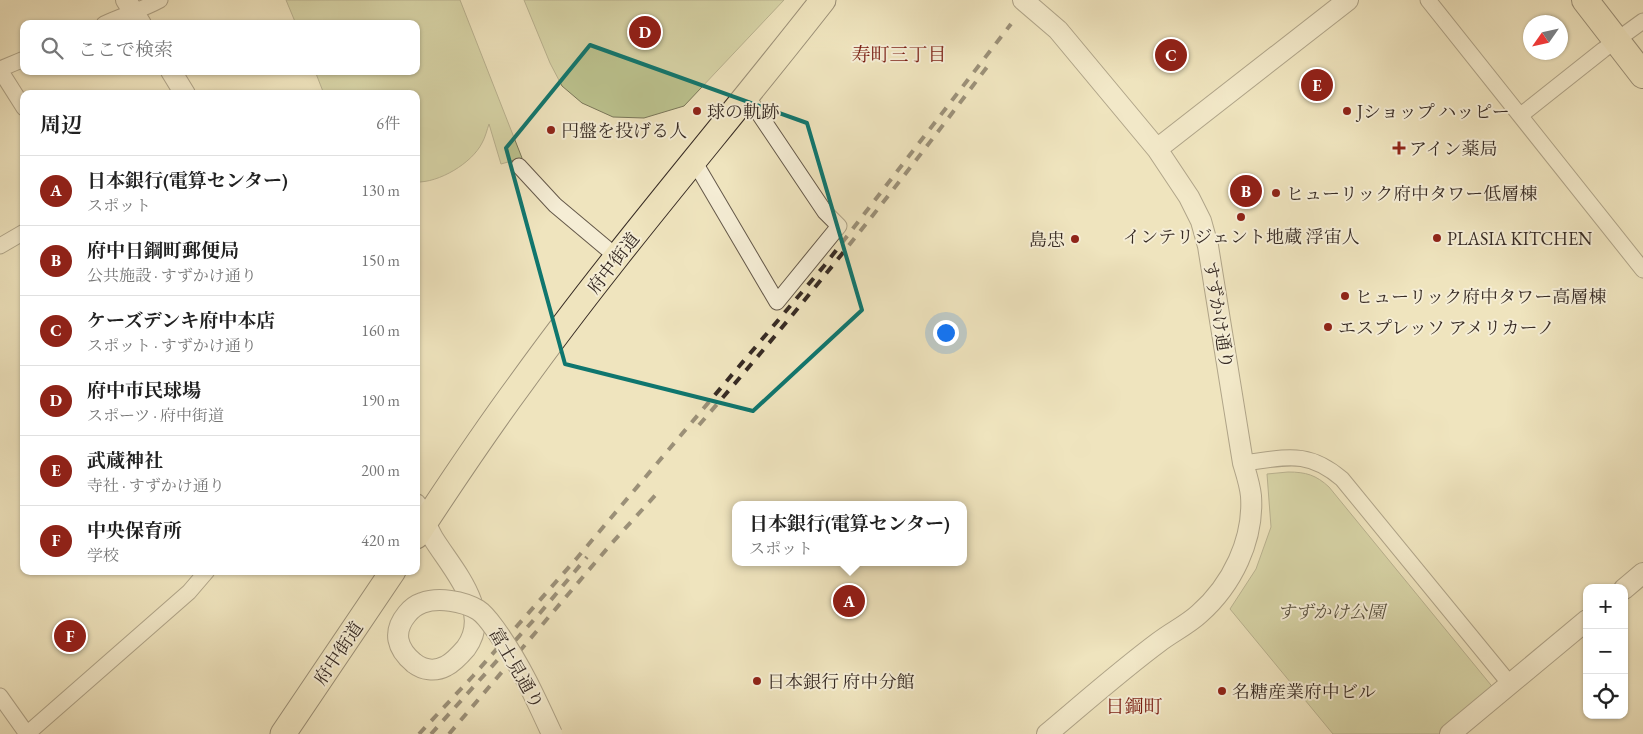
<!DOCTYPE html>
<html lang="ja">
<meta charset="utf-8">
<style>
:root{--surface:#fff;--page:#f6f6f6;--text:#222;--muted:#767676;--line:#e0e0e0;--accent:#8f2418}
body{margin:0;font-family:"EB Garamond","Noto Serif JP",serif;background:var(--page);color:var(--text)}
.controls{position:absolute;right:15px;bottom:15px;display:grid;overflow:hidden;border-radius:10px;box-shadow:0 1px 4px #0004}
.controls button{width:45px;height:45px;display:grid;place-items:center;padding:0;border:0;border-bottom:1px solid var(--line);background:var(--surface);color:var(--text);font:25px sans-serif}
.compass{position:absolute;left:1523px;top:15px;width:45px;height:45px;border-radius:50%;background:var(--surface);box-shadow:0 1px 4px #0004;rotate:236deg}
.you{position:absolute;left:945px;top:332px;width:18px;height:18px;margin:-12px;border:4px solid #fff;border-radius:50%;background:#1a73e8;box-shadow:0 0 0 8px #1a73e833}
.badge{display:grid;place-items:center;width:32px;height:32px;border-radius:50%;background:var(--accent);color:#fff;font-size:16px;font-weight:700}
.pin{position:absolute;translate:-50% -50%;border:2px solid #fff;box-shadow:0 1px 5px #0006}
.popup{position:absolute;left:732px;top:501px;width:235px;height:65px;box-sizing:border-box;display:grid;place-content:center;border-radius:10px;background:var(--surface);filter:drop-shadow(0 1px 4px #0005);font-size:16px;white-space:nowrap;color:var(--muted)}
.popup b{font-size:19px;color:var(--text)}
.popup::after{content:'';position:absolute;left:50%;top:100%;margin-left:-10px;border:10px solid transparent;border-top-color:var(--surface)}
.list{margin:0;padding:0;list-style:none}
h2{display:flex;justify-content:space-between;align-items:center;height:65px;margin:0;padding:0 20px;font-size:21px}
h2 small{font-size:16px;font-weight:400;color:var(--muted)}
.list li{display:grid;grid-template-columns:32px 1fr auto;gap:15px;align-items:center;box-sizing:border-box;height:70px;padding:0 20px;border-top:1px solid var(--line)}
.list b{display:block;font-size:19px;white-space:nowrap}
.list p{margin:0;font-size:16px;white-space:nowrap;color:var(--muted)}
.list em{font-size:16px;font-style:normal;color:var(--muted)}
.icon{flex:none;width:28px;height:28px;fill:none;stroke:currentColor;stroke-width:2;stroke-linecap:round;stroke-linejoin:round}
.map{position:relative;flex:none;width:1643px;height:734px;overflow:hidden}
.search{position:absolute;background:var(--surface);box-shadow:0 1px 4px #0004;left:20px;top:20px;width:400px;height:55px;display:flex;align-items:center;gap:12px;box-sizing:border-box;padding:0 18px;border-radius:10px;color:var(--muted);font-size:19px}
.panel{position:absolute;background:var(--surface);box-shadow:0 1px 4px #0004;left:20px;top:90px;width:400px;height:485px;border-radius:10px}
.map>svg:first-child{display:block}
</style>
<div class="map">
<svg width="1643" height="734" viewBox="0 0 1643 734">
<rect width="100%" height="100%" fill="#efe4be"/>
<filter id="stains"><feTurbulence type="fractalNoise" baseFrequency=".004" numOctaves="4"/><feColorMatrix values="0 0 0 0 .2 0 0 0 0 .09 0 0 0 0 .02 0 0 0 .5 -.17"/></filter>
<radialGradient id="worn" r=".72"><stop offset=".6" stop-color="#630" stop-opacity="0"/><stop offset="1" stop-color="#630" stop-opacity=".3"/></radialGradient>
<path fill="#bcc38f" stroke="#7a775a" d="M 286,0 L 460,0 L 522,158 L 501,164 L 489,124 C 487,130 485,138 482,143 C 472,163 439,183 416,182 L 416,94 L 324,94 L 315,71 L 416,71 L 416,24 L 296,24 Z
M 524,0 L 784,0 L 684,106 L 644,118 L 613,117 L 582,103 L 562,86 L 550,63 Z
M 1288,472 C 1306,472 1316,475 1329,487 L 1495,690 L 1439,734 L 1333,734 L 1230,609 L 1256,569 L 1271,527 L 1267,474 Z"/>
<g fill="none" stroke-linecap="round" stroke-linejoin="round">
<defs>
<path id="minor" d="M 1428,0 L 1643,270
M 104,24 C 123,15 142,10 160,0
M 0,69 L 24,59
M 0,70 L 24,108
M 1521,115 L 1603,50 L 1643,21
M 694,161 L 777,302 L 839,226 L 825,212 L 747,96
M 519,166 L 555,205 L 617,257
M 0,246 L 24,232
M 1243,463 C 1285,458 1307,449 1342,479 L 1510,684
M 0,696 L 27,734
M 27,734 L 189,592 L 207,571"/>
<path id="tertiary" d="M 126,0 L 141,24
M 1023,0 L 1058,30 L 1157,149 L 1189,197 L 1201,221 L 1208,246 L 1243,463 C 1246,473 1250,485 1251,496 C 1254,540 1232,585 1199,614 C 1187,625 1172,632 1159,642 C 1120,671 1084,703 1047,734
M 171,71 L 185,94
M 1157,149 L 1348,0
M 1624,589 L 1643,573
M 414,663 C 423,670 435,672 446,666 C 454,662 460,655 466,648 C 493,611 452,569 433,538 C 427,527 422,515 416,504
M 1450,734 L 1587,620"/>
<path id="primary" d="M 416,536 C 450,484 484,433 521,383 C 616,251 723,128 823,0
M 283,734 L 393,571"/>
<path id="trunk" d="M 1585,0 L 1643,75"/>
</defs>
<use href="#minor" stroke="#65594a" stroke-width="17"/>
<use href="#tertiary" stroke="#65594a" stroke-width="22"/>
<use href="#primary" stroke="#372b24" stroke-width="27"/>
<use href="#trunk" stroke="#372b24" stroke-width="28"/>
<use href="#minor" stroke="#f5edd5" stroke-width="15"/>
<use href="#tertiary" stroke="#f5edd5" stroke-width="20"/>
<use href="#primary" stroke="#efe4be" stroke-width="25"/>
<use href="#trunk" stroke="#efe4be" stroke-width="26"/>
<path stroke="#372b24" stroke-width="4" stroke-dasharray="9 9" stroke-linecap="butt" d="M 699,425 C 801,308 897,187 990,63
M 419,734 L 473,676 L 577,558 L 824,266 L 1011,24
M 431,734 L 540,613 L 587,557
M 449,734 L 611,544 L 661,489"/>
<defs>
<path id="tertiary-bridge" d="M 414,663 C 397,649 392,632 407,614 C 411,609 416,605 422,603 C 438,597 463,601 478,610 C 486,615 492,625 498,633 C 521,666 535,697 552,734"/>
</defs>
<use href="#tertiary-bridge" stroke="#65594a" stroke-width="22" stroke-linecap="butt"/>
<use href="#tertiary-bridge" stroke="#f5edd5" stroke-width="20"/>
</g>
<path d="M0 0H1643V734H0ZM 590,45 L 807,123 L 862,310 L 753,411 L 565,364 L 506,148 Z" fill="#efe4be" fill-opacity=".55" fill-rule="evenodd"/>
<path fill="none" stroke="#0f766e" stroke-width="4" stroke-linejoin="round" d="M 590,45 L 807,123 L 862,310 L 753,411 L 565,364 L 506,148 Z"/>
<g fill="#8f2418" stroke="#f5edd5" stroke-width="2">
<circle cx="697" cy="111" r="5"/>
<circle cx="1347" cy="111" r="5"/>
<circle cx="551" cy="130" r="5"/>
<path d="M1396.5 140.5h5v5h5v5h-5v5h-5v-5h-5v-5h5z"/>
<circle cx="1276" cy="193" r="5"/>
<circle cx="1241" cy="217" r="5"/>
<circle cx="1437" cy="238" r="5"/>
<circle cx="1075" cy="239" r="5"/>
<circle cx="1345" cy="296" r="5"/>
<circle cx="1328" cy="327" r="5"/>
<circle cx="757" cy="681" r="5"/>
<circle cx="1222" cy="691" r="5"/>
</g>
<g text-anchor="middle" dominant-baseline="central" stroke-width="4" stroke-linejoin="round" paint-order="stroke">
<g font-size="18" fill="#372b24" stroke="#f5edd5" text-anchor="start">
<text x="707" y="111">球の軌跡</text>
<text x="1357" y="111">Jショップ ハッピー</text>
<text x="561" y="130">円盤を投げる人</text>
<text x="1409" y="148">アイン薬局</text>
<text x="1286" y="193">ヒューリック府中タワー低層棟</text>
<text x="1241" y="236" text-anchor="middle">インテリジェント地蔵 浮宙人</text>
<text x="1447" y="238">PLASIA KITCHEN</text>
<text x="1065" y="239" text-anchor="end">島忠</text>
<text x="1355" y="296">ヒューリック府中タワー高層棟</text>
<text x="1338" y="327">エスプレッソ アメリカーノ</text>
<text x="767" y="681">日本銀行 府中分館</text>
<text x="1232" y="691">名糖産業府中ビル</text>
</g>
<g font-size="18" fill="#372b24" stroke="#f5edd5">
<text transform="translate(613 263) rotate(-52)">府中街道</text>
<text transform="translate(1219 315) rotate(81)">すずかけ通り</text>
<text transform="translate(338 653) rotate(-56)">府中街道</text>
<text transform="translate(517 668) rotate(60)">富士見通り</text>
</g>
<g font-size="18" font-style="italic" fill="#58513f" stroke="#f5edd5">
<text x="1331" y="611">すずかけ公園</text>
</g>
<g font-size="19" fill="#7a1f14" stroke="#f5edd5">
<text x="899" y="54">寿町三丁目</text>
<text x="1134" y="706">日鋼町</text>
</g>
</g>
<rect width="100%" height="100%" filter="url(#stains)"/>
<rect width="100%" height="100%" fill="url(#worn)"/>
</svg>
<div class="controls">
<button>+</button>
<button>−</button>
<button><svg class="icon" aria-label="locate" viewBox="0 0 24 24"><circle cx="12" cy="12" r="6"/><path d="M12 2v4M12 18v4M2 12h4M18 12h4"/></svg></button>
</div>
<svg class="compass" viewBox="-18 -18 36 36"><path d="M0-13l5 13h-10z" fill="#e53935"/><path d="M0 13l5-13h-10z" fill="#767676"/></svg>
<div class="you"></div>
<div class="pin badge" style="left:849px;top:601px">A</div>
<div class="popup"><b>日本銀行(電算センター)</b>スポット</div>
<div class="pin badge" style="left:1246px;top:191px">B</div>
<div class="pin badge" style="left:1171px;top:55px">C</div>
<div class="pin badge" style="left:645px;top:32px">D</div>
<div class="pin badge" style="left:1317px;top:85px">E</div>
<div class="pin badge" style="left:70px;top:636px">F</div>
<div class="search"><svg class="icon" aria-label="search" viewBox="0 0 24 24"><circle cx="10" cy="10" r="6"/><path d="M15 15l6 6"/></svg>ここで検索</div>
<section class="panel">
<h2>周辺<small>6件</small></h2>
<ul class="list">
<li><span class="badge">A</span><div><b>日本銀行(電算センター)</b><p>スポット</p></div><em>130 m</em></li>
<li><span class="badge">B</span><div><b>府中日鋼町郵便局</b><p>公共施設 · すずかけ通り</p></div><em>150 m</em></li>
<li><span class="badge">C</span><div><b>ケーズデンキ府中本店</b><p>スポット · すずかけ通り</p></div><em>160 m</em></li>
<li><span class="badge">D</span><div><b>府中市民球場</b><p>スポーツ · 府中街道</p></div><em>190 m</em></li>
<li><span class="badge">E</span><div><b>武蔵神社</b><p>寺社 · すずかけ通り</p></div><em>200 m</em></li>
<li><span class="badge">F</span><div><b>中央保育所</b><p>学校</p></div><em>420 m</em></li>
</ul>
</section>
</div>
